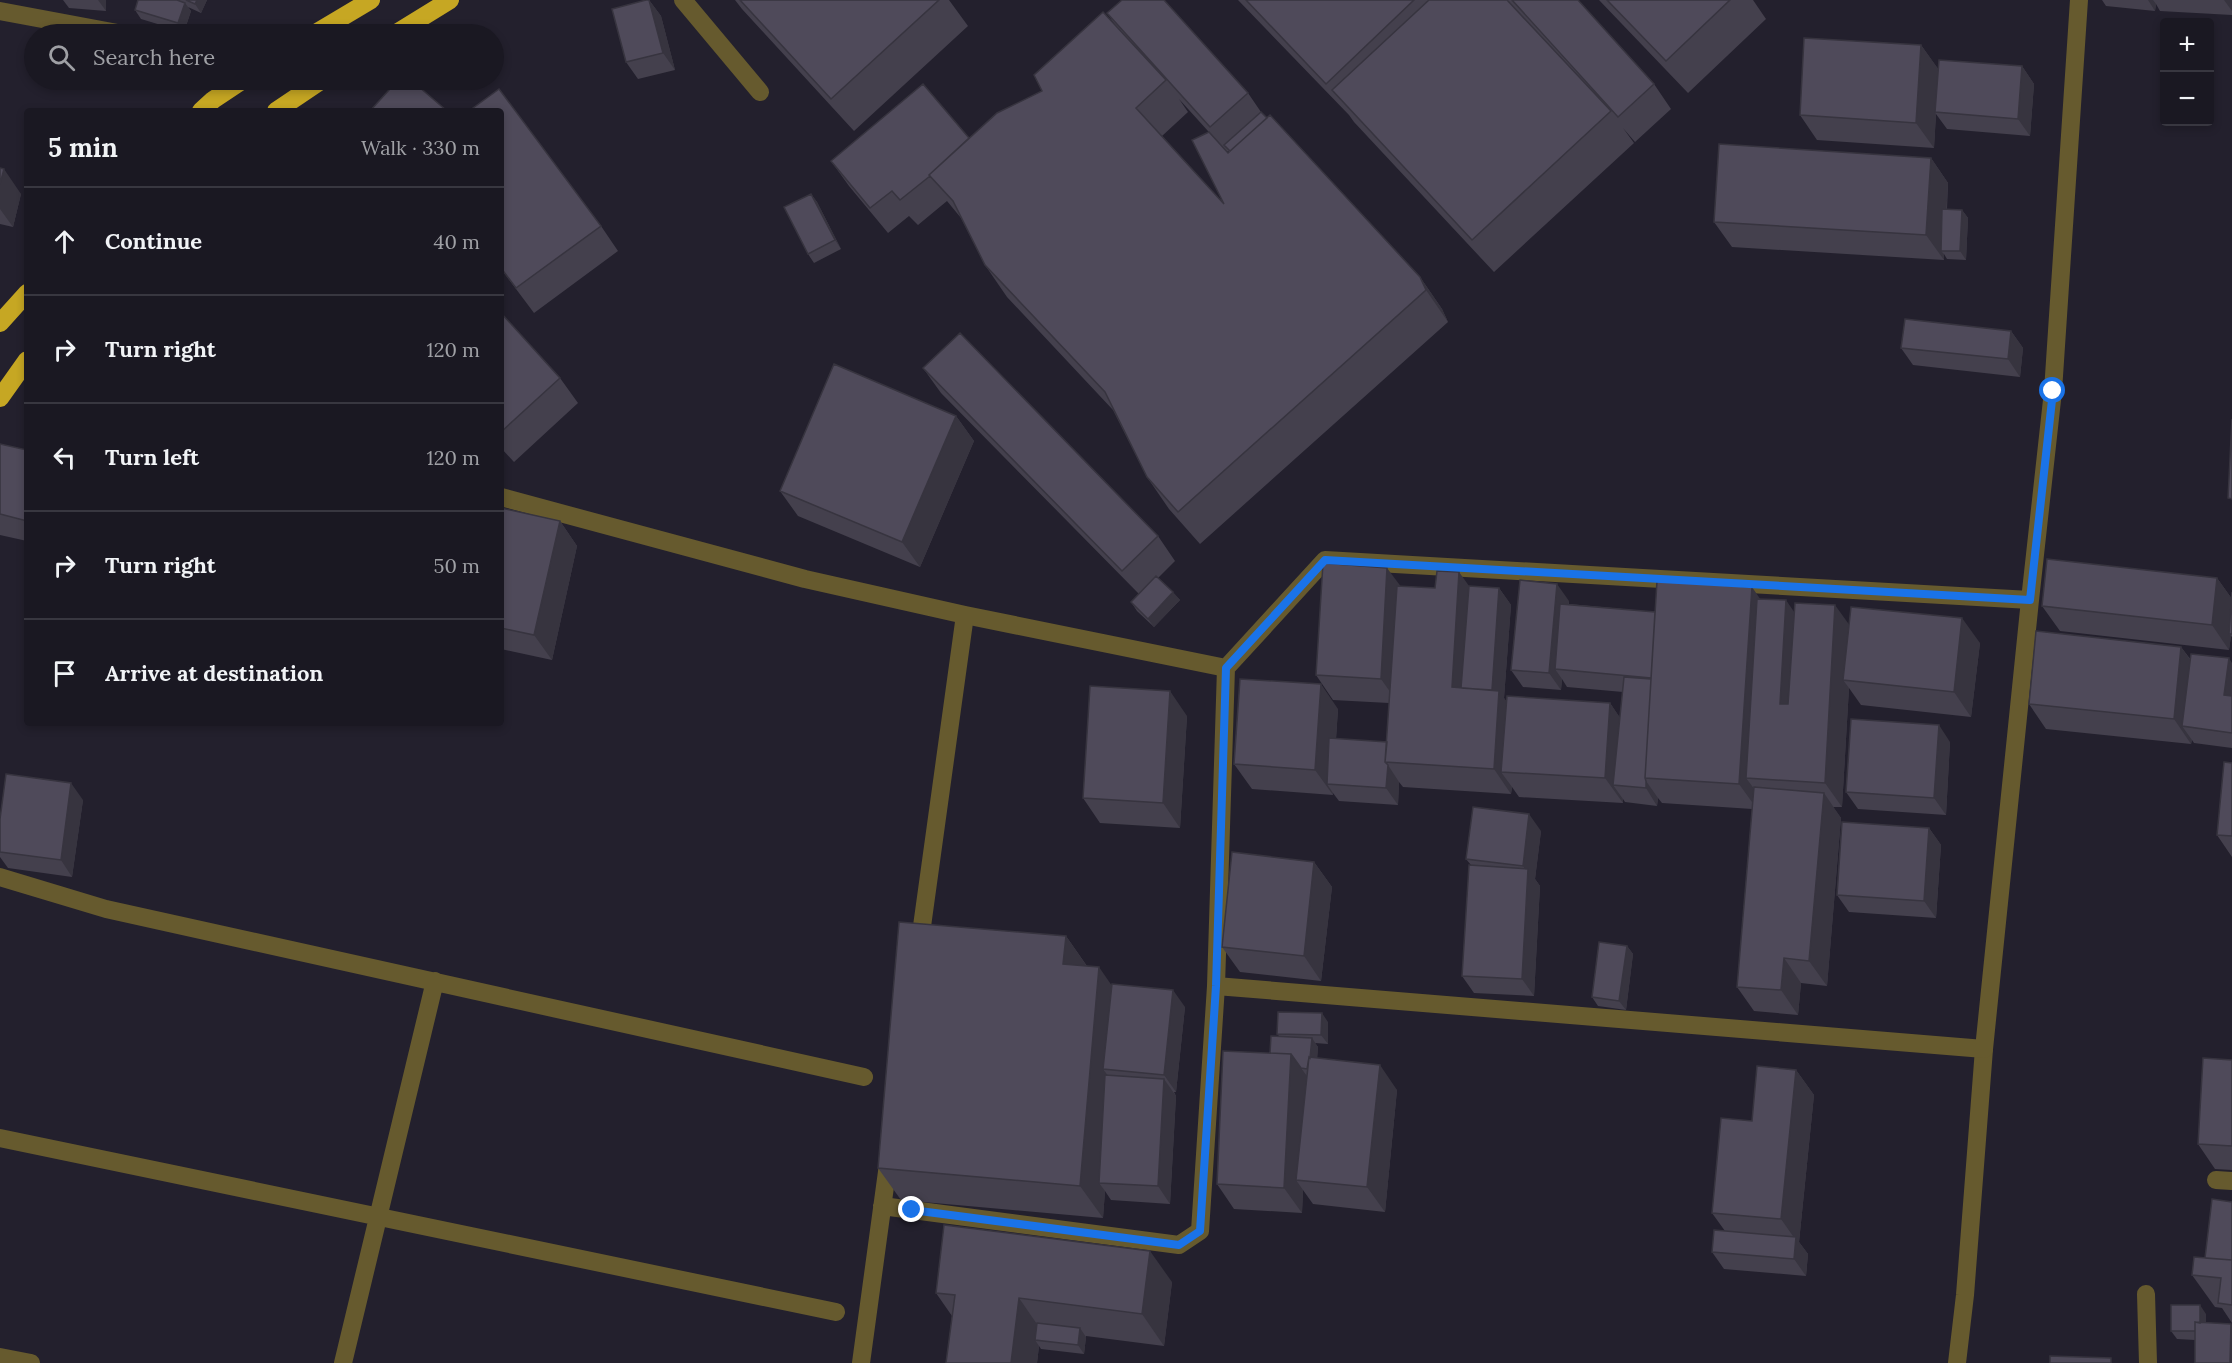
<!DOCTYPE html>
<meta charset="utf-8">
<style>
:root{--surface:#1a1822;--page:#27252f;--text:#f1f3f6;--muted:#9fa0a5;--line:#383740}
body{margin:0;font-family:Lora,serif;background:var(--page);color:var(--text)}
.controls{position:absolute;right:18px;top:18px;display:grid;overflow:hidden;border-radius:6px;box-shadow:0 3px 9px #0003}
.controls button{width:54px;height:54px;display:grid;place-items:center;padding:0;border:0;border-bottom:2px solid var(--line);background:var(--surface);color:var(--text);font:30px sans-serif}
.stop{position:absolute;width:18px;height:18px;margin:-14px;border:4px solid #1a73e8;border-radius:50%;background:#fff}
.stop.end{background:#1a73e8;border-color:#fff;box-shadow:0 2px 6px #0008}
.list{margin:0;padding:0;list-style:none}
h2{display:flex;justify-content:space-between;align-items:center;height:78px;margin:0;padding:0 24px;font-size:26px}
h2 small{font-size:20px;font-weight:400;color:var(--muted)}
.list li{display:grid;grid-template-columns:39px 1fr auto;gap:18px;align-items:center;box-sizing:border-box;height:108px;padding:0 24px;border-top:2px solid var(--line)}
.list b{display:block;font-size:22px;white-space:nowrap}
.list em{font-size:20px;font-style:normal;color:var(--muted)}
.icon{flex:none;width:33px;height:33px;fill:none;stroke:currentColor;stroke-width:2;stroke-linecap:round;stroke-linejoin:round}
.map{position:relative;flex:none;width:2232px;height:1363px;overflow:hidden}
.search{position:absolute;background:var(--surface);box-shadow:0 3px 9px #0003;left:24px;top:24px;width:480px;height:66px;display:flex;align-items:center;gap:15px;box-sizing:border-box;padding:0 21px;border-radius:33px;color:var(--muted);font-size:22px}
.panel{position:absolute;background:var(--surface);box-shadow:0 3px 9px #0003;left:24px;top:108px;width:480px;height:618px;border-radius:6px}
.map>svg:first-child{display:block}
</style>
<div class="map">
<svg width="2232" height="1363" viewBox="0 0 2232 1363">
<rect width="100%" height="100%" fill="#23202d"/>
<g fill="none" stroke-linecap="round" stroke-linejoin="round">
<path stroke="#665a2e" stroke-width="18" d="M 1957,1363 L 1965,1295 L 1984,1049"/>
<path stroke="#665a2e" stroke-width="18" d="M 683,0 L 760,92
M 0,11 L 123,34
M 501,497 L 805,579 L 965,615 L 1226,668 L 1325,560 L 2030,600 L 2053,391 L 2079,0
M 1226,668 L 1216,986 L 1984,1049 L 2030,600
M 0,877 L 106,909 L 864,1077
M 919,948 L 965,615
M 0,1138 L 836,1312
M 2216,1180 L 2232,1181
M 882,1206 L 1179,1245 L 1200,1231 L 1216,986
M 2146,1294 L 2148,1363
M 0,1357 L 31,1363
M 343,1363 L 435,981
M 861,1363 L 889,1157"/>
<path stroke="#c6a723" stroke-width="18" d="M 314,34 L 371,0
M 395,34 L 450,0
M 201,111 L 213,100 L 243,80
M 276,111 L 322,80
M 0,323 L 27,293
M 0,398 L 27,360"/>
</g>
<path fill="#44404d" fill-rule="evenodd" d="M 63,0 L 106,0 L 106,11 L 69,8 Z
M 138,0 L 207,0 L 201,13 L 188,7 L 191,11 L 184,32 L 141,19 L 135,10 Z
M 649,0 L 661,16 L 675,70 L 638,79 L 626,62 Z
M 735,0 L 949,0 L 968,26 L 854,131 L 742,9 Z
M 1238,0 L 1578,0 L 1654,84 L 1671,109 L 1635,142 L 1623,128 L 1634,143 L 1494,272 L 1354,122 L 1349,115 Z
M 1599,0 L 1753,0 L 1766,19 L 1688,93 Z
M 2102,0 L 2232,0 L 2232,15 L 2160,11 L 2156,4 L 2155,11 L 2106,6 Z
M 1107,13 L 1248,93 L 1261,112 L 1420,277 L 1442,309 L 1448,322 L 1200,544 L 1169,509 L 1147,477 L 1113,410 L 1007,297 L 985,265 L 961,218 L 947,201 L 918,225 L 909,216 L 888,233 L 849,186 L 831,161 L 969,138 L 1042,91 L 1115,25 ZM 1179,99 L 1227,152 L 1228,151 L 1229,152 L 1228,153 L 1224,204 L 1162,136 L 1188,112 Z
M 1921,45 L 1938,69 L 2022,66 L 2034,84 L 2030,136 L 1947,129 L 1936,114 L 1934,148 L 1817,140 L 1800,115 Z
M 501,111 L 601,226 L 618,251 L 534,313 L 501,269 Z
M 1931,158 L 1948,183 L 1947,209 L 1962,210 L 1968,218 L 1966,260 L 1947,259 L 1944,254 L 1944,260 L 1732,247 L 1714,222 Z
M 0,184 L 21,194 L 13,227 L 0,224 Z
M 811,194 L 817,202 L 841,249 L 814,263 L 808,254 Z
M 501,313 L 560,378 L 578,403 L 514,462 L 501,448 Z
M 2011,331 L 2023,348 L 2020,377 L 1913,365 L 1901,348 Z
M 923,368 L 1158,536 L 1175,561 L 1158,578 L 1180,600 L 1154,627 L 1137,611 L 1131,602 L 1139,594 L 941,393 Z
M 956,416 L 974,441 L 920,567 L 798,516 L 780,491 Z
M 0,444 L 27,450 L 27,541 L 0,535 Z
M 501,508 L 560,521 L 577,546 L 552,660 L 501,649 Z
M 2217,578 L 2232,599 L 2232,592 L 2232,637 L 2231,636 L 2229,650 L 2060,631 L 2042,606 Z
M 1400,586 L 1435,588 L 1469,586 L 1499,588 L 1511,605 L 1504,698 L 1506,701 L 1610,703 L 1620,718 L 1623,692 L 1567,687 L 1562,679 L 1561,690 L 1523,687 L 1511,670 L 1569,601 L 1569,604 L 1656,612 L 1760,599 L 1794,612 L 1849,625 L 1980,643 L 1971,717 L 1861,705 L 1849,688 L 1842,807 L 1833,807 L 1841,818 L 1827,986 L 1801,983 L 1798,1015 L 1754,1011 L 1737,987 L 1752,809 L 1662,803 L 1658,798 L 1657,806 L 1625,802 L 1623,799 L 1623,803 L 1519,797 L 1512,787 L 1511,794 L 1403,787 L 1399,782 L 1398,805 L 1339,801 L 1333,793 L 1333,795 L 1252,789 L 1234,764 L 1338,709 L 1336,739 L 1387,742 L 1389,703 L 1333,700 L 1316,675 Z
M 2181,647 L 2191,660 L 2232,663 L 2232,748 L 2194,743 L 2192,740 L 2191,744 L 2046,729 L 2029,704 Z
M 1187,716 L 1180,828 L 1100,823 L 1083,798 Z
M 1950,742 L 1946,815 L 1858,809 L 1846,792 Z
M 2232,763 L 2232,857 L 2217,835 Z
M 83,800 L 72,877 L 8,868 L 0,857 L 0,819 Z
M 1929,828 L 1941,845 L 1936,918 L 1849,912 L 1837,895 Z
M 1541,831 L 1535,879 L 1540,886 L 1534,996 L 1474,993 L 1462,976 L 1471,865 L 1466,859 Z
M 1314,862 L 1332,887 L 1321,981 L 1240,972 L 1222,947 Z
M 1066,936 L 1087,966 L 1111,985 L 1185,1007 L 1176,1092 L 1174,1092 L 1176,1096 L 1170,1204 L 1111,1200 L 1105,1191 L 1103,1218 L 901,1200 L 878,1168 Z
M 1627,946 L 1633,954 L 1626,1010 L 1598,1006 L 1592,997 Z
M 1328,1022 L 1328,1044 L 1315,1043 L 1318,1047 L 1317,1058 L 1397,1090 L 1385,1212 L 1313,1204 L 1303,1190 L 1302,1213 L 1234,1209 L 1217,1184 L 1270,1053 L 1279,1036 L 1277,1034 Z
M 2232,1060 L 2232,1170 L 2215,1169 L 2198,1144 Z
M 1796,1070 L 1814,1095 L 1799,1242 L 1808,1254 L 1806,1276 L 1724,1269 L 1712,1252 L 1725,1231 L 1712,1213 L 1752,1121 Z
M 2232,1202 L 2232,1323 L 2222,1308 L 2215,1307 L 2192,1275 L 2205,1258 Z
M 1172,1282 L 1164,1346 L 1086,1336 L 1086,1337 L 1084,1354 L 1041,1349 L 1039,1346 L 1037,1363 L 946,1363 L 952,1316 L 936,1293 Z
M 2206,1314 L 2206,1323 L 2195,1340 L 2177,1339 L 2171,1331 Z"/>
<path fill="#37343f" d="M 98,0 L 106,0 L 106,11 Z
M 197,0 L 207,0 L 201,13 L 195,4 Z
M 649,0 L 661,16 L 675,70 L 663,53 Z
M 2148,0 L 2153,0 L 2156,4 L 2155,11 Z
M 2224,0 L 2232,0 L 2232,11 Z
M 185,3 L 191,11 L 184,32 L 178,23 Z
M 1921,45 L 1939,70 L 1935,112 L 1936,114 L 1934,148 L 1916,123 Z
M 2022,66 L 2034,84 L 2030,136 L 2018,119 Z
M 1931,158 L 1948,183 L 1944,251 L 1941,251 L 1944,254 L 1944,260 L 1926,235 Z
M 4,169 L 21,194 L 13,227 L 0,209 L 0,184 Z
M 811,194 L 817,202 L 841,249 L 835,240 Z
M 1962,210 L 1968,218 L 1966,260 L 1960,251 Z
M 1420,277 L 1442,309 L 1448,322 L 1426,290 Z
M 2011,331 L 2023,348 L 2020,377 L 2008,359 Z
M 956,416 L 974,441 L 920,567 L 902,542 Z
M 560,521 L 577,546 L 552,660 L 534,635 Z
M 1387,568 L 1405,592 L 1398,703 L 1381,679 Z
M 1459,572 L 1477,597 L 1471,693 L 1452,687 Z
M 2217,578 L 2232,599 L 2229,634 L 2231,636 L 2229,650 L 2212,625 Z
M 1557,584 L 1569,601 L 1562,670 L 1555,669 L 1562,679 L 1561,690 L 1549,673 Z
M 1752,587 L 1769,612 L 1746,778 L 1758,794 L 1757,809 L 1739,784 Z
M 1499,588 L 1511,605 L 1504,698 L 1517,716 L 1501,772 L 1512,787 L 1511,794 L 1494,769 L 1491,694 Z
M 1173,592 L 1180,600 L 1154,627 L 1148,619 Z
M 1786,600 L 1803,625 L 1797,729 L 1780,704 Z
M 1835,605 L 1853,630 L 1843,680 L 1849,688 L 1842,807 L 1825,783 Z
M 1962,618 L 1980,643 L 1971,717 L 1954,692 Z
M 2181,647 L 2199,672 L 2182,726 L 2192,740 L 2191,744 L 2174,719 Z
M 2229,658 L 2232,663 L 2232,706 L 2224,695 Z
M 1321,684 L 1338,709 L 1333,784 L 1327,784 L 1333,793 L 1333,795 L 1315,770 Z
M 1170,691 L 1187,716 L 1180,828 L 1163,803 Z
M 1610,703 L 1627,728 L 1613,785 L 1623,799 L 1623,803 L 1605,778 Z
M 1939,725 L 1950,742 L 1946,815 L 1934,798 Z
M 1388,765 L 1399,782 L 1398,805 L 1386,788 Z
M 1646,781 L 1658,798 L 1657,806 L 1646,788 Z
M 71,783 L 83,800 L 72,877 L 61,860 Z
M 1824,793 L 1841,818 L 1827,986 L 1809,961 Z
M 1529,814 L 1541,831 L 1535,879 L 1540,886 L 1534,996 L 1522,979 L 1528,874 L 1523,866 Z
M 1929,828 L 1941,845 L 1936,918 L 1924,901 Z
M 1314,862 L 1332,887 L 1321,981 L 1304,956 Z
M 1066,936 L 1088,968 L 1063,964 Z
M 1627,946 L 1633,954 L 1626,1010 L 1619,1001 Z
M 1784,958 L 1801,983 L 1798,1015 L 1781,990 Z
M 1099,967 L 1121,999 L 1103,1069 L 1114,1084 L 1099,1183 L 1105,1191 L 1103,1218 L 1080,1186 Z
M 1173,990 L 1185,1007 L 1176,1092 L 1164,1075 Z
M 1322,1013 L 1328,1022 L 1328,1044 L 1321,1035 Z
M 1312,1038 L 1318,1047 L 1316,1078 L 1310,1069 Z
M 1291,1054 L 1309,1079 L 1296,1180 L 1303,1190 L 1302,1213 L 1284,1188 Z
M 1380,1065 L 1397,1090 L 1385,1212 L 1367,1187 Z
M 1796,1070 L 1814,1095 L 1799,1242 L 1808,1254 L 1806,1276 L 1794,1259 L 1795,1239 L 1781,1219 Z
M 1164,1079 L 1176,1096 L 1170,1204 L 1158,1186 Z
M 1150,1251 L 1172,1282 L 1164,1346 L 1142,1314 Z
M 1019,1298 L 1041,1330 L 1035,1340 L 1039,1346 L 1037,1363 L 1011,1363 Z
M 2200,1305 L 2206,1314 L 2206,1340 L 2200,1331 Z
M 2231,1324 L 2232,1325 L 2232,1363 L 2230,1363 Z
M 1080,1328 L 1086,1337 L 1084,1354 L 1078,1345 Z"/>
<path fill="#4f4a5a" stroke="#37343f" stroke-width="1.5" d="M 138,0 L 177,0 L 185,3 L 178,23 L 135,10 Z
M 186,0 L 197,0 L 195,4 Z
M 646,0 L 649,0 L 663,53 L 626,62 L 612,9 Z
M 740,0 L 939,0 L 831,99 Z
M 1122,0 L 1164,0 L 1248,93 L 1210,127 L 1107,13 Z
M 1246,0 L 1414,0 L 1326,84 Z
M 1429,0 L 1507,0 L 1611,111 L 1472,240 L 1332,90 Z
M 1512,0 L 1578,0 L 1654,84 L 1618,117 Z
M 1607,0 L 1730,0 L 1666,61 Z
M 1103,12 L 1166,80 L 1136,108 L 1224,204 L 1192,140 L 1209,132 L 1228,153 L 1270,115 L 1420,277 L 1426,290 L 1178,512 L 1147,477 L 1105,392 L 985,265 L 953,201 L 929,175 L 997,113 L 1042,91 L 1034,75 Z
M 1804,38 L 1921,45 L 1916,123 L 1800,115 Z
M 1939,60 L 2022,66 L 2018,119 L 1935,112 Z
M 398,80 L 411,80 L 447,111 L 370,111 Z
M 923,84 L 969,138 L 929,175 L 930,176 L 900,200 L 892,191 L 870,208 L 831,161 Z
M 499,89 L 601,226 L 516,288 L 501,268 L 501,111 L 469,111 Z
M 1261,112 L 1267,118 L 1230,151 L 1224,145 Z
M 1719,144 L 1931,158 L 1926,235 L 1714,222 Z
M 0,168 L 4,169 L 0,184 Z
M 811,194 L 835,240 L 808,254 L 784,207 Z
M 1942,209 L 1962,210 L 1960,251 L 1941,251 Z
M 501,313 L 560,378 L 501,432 Z
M 1905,319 L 2011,331 L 2008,359 L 1901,348 Z
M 960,333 L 1158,536 L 1122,571 L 923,368 Z
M 834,364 L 956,416 L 902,542 L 780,491 Z
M 2232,419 L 2232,499 L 2228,498 Z
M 0,444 L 27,450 L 27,521 L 0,514 Z
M 501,508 L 560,521 L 534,635 L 501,628 Z
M 2047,559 L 2217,578 L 2212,625 L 2042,606 Z
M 1323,563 L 1387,568 L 1381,679 L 1316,675 Z
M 1437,571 L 1459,572 L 1452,687 L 1499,691 L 1494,769 L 1385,762 L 1397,586 L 1435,588 Z
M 1156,576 L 1173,592 L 1148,619 L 1131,602 Z
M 1520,580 L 1557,584 L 1549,673 L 1511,670 Z
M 1657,581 L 1752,587 L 1739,784 L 1645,778 Z
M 1469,586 L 1499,588 L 1492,690 L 1461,688 Z
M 2232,592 L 2232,634 L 2229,634 Z
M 1757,599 L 1786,600 L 1780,704 L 1788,704 L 1795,603 L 1835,605 L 1825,783 L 1746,778 Z
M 1560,604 L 1655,612 L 1651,678 L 1555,669 Z
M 1851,607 L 1962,618 L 1954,692 L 1843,680 Z
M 2036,631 L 2181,647 L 2174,719 L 2029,704 Z
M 2191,654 L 2229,658 L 2224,695 L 2232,696 L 2232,733 L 2182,726 Z
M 1624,677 L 1651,679 L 1645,778 L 1646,781 L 1646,788 L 1613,785 Z
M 1240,679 L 1321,684 L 1315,770 L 1234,764 Z
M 1090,686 L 1170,691 L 1163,803 L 1083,798 Z
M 1507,696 L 1610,703 L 1605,778 L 1501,772 Z
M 1851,719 L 1939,725 L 1934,798 L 1846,792 Z
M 1329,738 L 1387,742 L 1385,762 L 1388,765 L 1386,788 L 1327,784 Z
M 2224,762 L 2232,763 L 2232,836 L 2217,835 Z
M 6,774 L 71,783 L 61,860 L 0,852 L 0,819 Z
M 1754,787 L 1824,793 L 1809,961 L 1784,958 L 1781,990 L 1737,987 Z
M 1473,807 L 1529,814 L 1523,866 L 1466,859 Z
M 1842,822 L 1929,828 L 1924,901 L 1837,895 Z
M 1232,852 L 1314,862 L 1304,956 L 1222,947 Z
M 1469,865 L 1528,869 L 1522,979 L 1462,976 Z
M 899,922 L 1066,936 L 1063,964 L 1099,967 L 1080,1186 L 878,1168 Z
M 1599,942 L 1627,946 L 1619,1001 L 1592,997 Z
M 1112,984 L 1173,990 L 1164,1075 L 1103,1069 Z
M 1278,1012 L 1322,1013 L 1321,1035 L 1277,1034 Z
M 1271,1036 L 1312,1038 L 1310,1058 L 1309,1057 L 1307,1069 L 1301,1068 L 1291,1054 L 1270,1053 Z
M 1223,1051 L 1291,1054 L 1284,1188 L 1217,1184 Z
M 1309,1057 L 1380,1065 L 1367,1187 L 1296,1180 Z
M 2203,1058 L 2232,1060 L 2232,1146 L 2198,1144 Z
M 1757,1066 L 1796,1070 L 1781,1219 L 1712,1213 L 1721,1118 L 1752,1121 Z
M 1105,1075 L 1164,1079 L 1158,1186 L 1099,1183 Z
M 2212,1199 L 2232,1202 L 2232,1260 L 2205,1258 Z
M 944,1225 L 1150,1251 L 1142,1314 L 1019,1298 L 1011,1363 L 946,1363 L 955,1295 L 936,1293 Z
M 1714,1230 L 1796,1237 L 1794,1259 L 1712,1252 Z
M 2194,1257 L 2232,1260 L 2232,1305 L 2218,1303 L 2221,1278 L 2192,1275 Z
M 2171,1305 L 2200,1305 L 2200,1323 L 2195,1322 L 2195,1331 L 2171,1331 Z
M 2195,1322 L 2231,1324 L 2230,1363 L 2195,1363 Z
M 1037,1323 L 1080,1328 L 1078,1345 L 1035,1340 Z
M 2050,1356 L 2111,1358 L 2111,1363 L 2050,1363 Z"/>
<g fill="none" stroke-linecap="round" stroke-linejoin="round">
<path stroke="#1a73e8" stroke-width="8" d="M 912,1210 L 1179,1245 L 1200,1231 L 1216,986 L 1226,668 L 1325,560 L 2030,600 L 2053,391"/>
</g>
</svg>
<div class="controls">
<button>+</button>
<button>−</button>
</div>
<div class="stop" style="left:2053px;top:391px"></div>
<div class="stop end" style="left:912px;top:1210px"></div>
<div class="search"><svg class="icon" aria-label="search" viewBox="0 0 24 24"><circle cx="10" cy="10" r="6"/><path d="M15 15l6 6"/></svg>Search here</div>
<section class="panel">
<h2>5 min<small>Walk · 330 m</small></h2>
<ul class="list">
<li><svg class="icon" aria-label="ahead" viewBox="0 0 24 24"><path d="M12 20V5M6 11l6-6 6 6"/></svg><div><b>Continue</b></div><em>40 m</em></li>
<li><svg class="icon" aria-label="right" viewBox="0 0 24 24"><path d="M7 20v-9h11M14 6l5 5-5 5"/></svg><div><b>Turn right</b></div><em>120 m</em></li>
<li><svg class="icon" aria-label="left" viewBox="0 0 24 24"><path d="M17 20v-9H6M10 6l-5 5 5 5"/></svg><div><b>Turn left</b></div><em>120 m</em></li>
<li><svg class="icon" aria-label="right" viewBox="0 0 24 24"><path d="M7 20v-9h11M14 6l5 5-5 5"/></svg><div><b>Turn right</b></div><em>50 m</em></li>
<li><svg class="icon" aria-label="arrive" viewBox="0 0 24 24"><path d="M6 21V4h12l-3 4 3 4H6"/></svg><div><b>Arrive at destination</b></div></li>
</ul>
</section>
</div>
